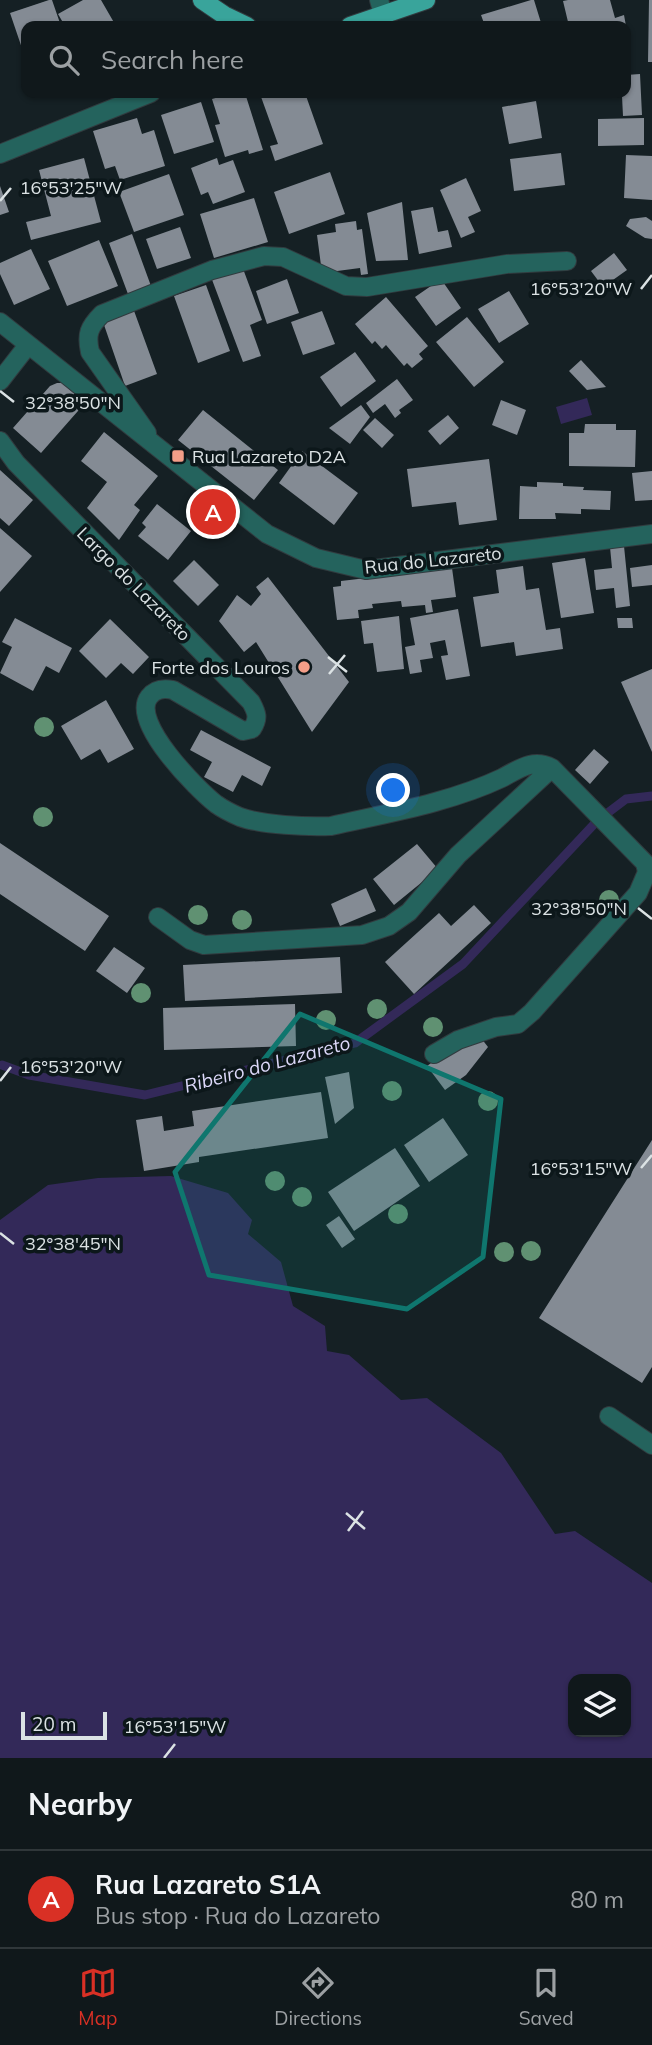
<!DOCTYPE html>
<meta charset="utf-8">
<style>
:root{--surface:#10181b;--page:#1e2528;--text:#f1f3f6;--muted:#9ca0a3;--line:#30373a;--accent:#d93025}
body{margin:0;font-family:Mulish,sans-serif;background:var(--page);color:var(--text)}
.controls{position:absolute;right:21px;bottom:21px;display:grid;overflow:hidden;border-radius:14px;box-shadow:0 2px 5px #0004}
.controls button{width:63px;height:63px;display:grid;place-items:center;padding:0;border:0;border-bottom:2px solid var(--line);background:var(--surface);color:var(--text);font:35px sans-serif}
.scale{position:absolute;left:21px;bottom:18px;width:86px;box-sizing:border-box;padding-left:7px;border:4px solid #dbe2e4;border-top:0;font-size:19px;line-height:24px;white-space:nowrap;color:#dbe2e4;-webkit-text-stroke:5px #0c171a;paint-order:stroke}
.you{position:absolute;left:394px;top:791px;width:24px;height:24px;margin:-18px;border:5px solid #fff;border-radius:50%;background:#1a73e8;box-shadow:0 0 0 10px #1a73e833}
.badge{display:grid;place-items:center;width:46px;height:46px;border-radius:50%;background:var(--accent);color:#fff;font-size:23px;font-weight:700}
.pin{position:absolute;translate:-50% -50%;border:4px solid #fff;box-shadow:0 2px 7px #0006}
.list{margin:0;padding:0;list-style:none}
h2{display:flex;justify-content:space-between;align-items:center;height:91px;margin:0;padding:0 28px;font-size:30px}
h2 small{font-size:23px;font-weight:400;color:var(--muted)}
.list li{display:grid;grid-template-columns:46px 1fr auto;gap:21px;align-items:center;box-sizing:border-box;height:98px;padding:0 28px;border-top:2px solid var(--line)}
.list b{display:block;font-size:26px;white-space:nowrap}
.list p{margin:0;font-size:23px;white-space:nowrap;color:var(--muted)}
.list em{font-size:23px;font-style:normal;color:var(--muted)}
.icon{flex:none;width:38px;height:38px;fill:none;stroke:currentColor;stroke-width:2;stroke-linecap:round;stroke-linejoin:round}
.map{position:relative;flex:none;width:652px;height:1758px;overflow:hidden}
.search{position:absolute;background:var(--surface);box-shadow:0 2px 5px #0004;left:21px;right:21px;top:21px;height:77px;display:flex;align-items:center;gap:18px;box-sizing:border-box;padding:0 24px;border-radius:14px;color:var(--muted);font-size:26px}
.sheet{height:189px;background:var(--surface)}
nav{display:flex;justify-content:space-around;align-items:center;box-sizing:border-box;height:98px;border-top:2px solid var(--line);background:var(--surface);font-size:19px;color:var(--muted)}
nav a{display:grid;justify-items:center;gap:4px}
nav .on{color:var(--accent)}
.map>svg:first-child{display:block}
</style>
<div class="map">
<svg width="652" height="1758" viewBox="0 0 652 1758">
<rect width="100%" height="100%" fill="#152024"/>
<path fill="#332959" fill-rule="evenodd" d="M 587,398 L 592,415 L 561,424 L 556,407 Z
M 171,1176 L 228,1193 L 252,1220 L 248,1234 L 281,1262 L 293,1306 L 325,1326 L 327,1351 L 349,1355 L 401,1400 L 427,1398 L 501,1453 L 555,1534 L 575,1531 L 652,1583 L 652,1758 L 0,1758 L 0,1220 L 48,1185 L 98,1178 ZM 626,1679 L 626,1732 L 573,1732 L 573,1679 Z"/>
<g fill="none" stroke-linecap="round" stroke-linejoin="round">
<path stroke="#332959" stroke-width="9" d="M 2,1065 L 29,1075 L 145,1095 L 355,1043 L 463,964 L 597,821 L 626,799 L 652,796"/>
</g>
<path fill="#848b94" d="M 49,0 L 52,0 L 61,26 L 26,26 L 26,60 L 10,13 Z
M 83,0 L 101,0 L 116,26 L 65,26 L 58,14 Z
M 531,0 L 534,0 L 542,26 L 485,26 L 481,15 Z
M 568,0 L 610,0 L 615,18 L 624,15 L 626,26 L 569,26 L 563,1 Z
M 649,0 L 652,0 L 652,62 L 648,62 Z
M 640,74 L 642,115 L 623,116 L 622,96 L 594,98 L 594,93 L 626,93 L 626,75 Z
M 233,93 L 245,93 L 263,150 L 249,154 L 248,150 L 225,157 L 215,125 L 220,124 L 212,99 Z
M 264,93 L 305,93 L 323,144 L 275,161 L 270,146 L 278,144 L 260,94 Z
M 536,101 L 542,138 L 509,144 L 502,107 Z
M 201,102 L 214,142 L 174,154 L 161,115 Z
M 137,118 L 142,134 L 154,130 L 165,166 L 120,180 L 115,166 L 105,169 L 93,131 Z
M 644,118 L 644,145 L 598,146 L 598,119 Z
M 561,153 L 565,185 L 514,191 L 510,159 Z
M 626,155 L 652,156 L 652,200 L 624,198 Z
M 84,158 L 101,222 L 31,240 L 26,222 L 51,216 L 39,170 Z
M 217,158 L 219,165 L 233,160 L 245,192 L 213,204 L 208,192 L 201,195 L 191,168 Z
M 330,172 L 345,214 L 289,234 L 274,192 Z
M 169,174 L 184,215 L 134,232 L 119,192 Z
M 466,178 L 481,211 L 468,217 L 475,232 L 461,238 L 440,190 Z
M 0,186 L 9,212 L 0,215 Z
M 254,198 L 268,242 L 214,258 L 200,214 Z
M 402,202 L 408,260 L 376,261 L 367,213 Z
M 433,207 L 438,232 L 448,230 L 452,247 L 419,254 L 411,211 Z
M 646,217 L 652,221 L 652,239 L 645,238 L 626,226 L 630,219 Z
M 356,221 L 357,230 L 362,229 L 368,274 L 361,275 L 360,268 L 322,273 L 317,235 L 336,232 L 335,224 Z
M 180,227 L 191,258 L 157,269 L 146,239 Z
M 132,234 L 151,286 L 128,294 L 109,243 Z
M 99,240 L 118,286 L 67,306 L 48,261 Z
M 31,249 L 50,289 L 14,305 L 0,274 L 0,263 Z
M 614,253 L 627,270 L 603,287 L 591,271 Z
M 242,266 L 262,320 L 250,325 L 261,356 L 243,362 L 211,277 Z
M 287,279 L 299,313 L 267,324 L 256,291 Z
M 441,279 L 461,308 L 436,326 L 415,297 Z
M 206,285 L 230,351 L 198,363 L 174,296 Z
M 509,291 L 529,324 L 499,343 L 478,309 Z
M 386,297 L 428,346 L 419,354 L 423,359 L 412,368 L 407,363 L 404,366 L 386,345 L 382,349 L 375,341 L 372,344 L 355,324 Z
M 133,308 L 157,374 L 125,386 L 102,319 Z
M 322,311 L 335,344 L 303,355 L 291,322 Z
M 467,317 L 504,362 L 474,387 L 436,342 Z
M 355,352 L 376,381 L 341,407 L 320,377 Z
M 581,360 L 606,387 L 587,390 L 569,371 Z
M 397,379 L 413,400 L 399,410 L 401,413 L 395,418 L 385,404 L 373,413 L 366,403 Z
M 57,383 L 62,383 L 85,403 L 41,453 L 13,428 L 50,386 Z
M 501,400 L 526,410 L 517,435 L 492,425 Z
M 361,405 L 370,417 L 350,444 L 329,428 Z
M 203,410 L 278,470 L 254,500 L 178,440 Z
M 448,415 L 459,428 L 440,445 L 428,431 Z
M 375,418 L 394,435 L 382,448 L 363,430 Z
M 585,424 L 616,424 L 616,430 L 636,430 L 635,467 L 569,466 L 569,433 L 584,433 Z
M 104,432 L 158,476 L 134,505 L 140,510 L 119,540 L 87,508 L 107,482 L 81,461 Z
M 302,451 L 358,493 L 334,525 L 279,483 Z
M 489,459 L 497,520 L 459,525 L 456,502 L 412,507 L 407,469 Z
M 0,470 L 33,500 L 9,526 L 0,518 Z
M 652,471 L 652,500 L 635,501 L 632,473 Z
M 537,482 L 563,483 L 563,486 L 584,487 L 583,490 L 611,491 L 610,510 L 581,509 L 581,514 L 555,513 L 556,519 L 519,519 L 520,486 L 537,487 Z
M 157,504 L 191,531 L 168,560 L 138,536 L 146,527 L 142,523 Z
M 0,528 L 32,556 L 0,592 Z
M 624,546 L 630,606 L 616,608 L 614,588 L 596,590 L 594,570 L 612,568 L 610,547 Z
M 585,558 L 594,613 L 561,618 L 552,563 Z
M 194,560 L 219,585 L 198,606 L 173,581 Z
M 652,565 L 652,585 L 632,587 L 630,568 Z
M 523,566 L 526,590 L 539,588 L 546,630 L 560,628 L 563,649 L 516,656 L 514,642 L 481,647 L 473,597 L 499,593 L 496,570 Z
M 452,568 L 456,597 L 431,600 L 433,612 L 426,613 L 425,605 L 402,607 L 401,601 L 372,604 L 373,608 L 358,610 L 359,618 L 337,620 L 333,587 L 341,586 L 341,581 Z
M 268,577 L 349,682 L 312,732 L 256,642 L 244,652 L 219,621 L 237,595 L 251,606 L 261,594 L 256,587 Z
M 458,609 L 470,676 L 446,680 L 441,656 L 448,655 L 445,640 L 430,643 L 433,658 L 420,660 L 422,672 L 410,674 L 405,647 L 415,645 L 410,618 Z
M 399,616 L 404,669 L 377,672 L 373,643 L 364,644 L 361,621 Z
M 15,618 L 72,648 L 59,673 L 46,666 L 33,691 L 0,673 L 12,647 L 2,642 Z
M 617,618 L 632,618 L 633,628 L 618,628 Z
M 110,619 L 149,657 L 133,674 L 121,663 L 106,678 L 79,651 Z
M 652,669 L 652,752 L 621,682 Z
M 106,700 L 134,749 L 108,763 L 100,749 L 81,760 L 61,726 Z
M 201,730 L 271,767 L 262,786 L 242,775 L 233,792 L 204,777 L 212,762 L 190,750 Z
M 594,749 L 609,762 L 590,784 L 575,770 Z
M 0,843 L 109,916 L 85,951 L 0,894 Z
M 417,844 L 438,869 L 394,905 L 373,879 Z
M 366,888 L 376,911 L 340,926 L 331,904 Z
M 474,905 L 491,923 L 414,994 L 385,962 L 439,913 L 451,926 Z
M 114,947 L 145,968 L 127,993 L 96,971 Z
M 340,957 L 342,993 L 185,1001 L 183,965 Z
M 295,1004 L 296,1046 L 164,1050 L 163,1008 Z
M 481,1038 L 488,1047 L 466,1075 L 445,1090 L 427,1066 L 448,1051 Z
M 349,1072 L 354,1108 L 335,1124 L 325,1077 Z
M 321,1092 L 328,1138 L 199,1157 L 199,1162 L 144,1171 L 136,1120 L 162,1116 L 164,1131 L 194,1126 L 192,1111 Z
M 443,1118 L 468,1155 L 429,1182 L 404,1145 Z
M 652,1140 L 652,1367 L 642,1383 L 539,1318 Z
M 395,1148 L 420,1186 L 354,1231 L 328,1192 Z
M 339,1216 L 355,1239 L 342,1248 L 326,1225 Z"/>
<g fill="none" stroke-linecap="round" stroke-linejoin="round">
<defs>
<path id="minor" d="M 379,0 L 383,14
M 0,154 L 151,93
M 0,322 L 267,534 L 316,558 L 366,570 L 652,534
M 0,381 L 28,345
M 147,433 L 90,352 C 86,334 89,327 102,314 L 212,270 L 264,256 L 283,257 L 346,286 L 367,287 L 507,264 L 567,261
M 0,441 L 16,463 L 251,702 C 257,713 259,718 252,729 L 243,731 L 173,690 C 163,688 155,689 149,697 C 130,722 197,789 216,804 C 223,809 233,814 240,817 C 262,825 307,827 331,826 C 388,813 449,803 502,778 C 519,769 533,758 552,768 L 645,863 L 647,872 L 638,893 L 532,1012 L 518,1024 L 496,1027 L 458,1040 L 434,1054
M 158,917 L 190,940 L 204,945 L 362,935 L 389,926 L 409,912 L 458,855 L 552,768
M 609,1416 L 652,1445"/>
<path id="major" d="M 202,0 L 224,15 L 247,26
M 350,26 L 426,0"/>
</defs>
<use href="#minor" stroke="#313b3f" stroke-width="20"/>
<use href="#major" stroke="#313b3f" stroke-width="20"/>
<use href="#minor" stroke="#24635d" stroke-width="18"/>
<use href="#major" stroke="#39a49b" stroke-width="18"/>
</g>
<g fill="#609172">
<circle cx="44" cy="727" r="10"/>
<circle cx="43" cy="817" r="10"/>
<circle cx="609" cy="900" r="10"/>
<circle cx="198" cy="915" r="10"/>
<circle cx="242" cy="920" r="10"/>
<circle cx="141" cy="993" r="10"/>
<circle cx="377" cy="1009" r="10"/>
<circle cx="326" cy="1020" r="10"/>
<circle cx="433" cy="1027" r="10"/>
<circle cx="392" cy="1091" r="10"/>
<circle cx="488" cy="1101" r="10"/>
<circle cx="275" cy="1181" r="10"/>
<circle cx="302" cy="1197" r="10"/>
<circle cx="398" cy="1214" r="10"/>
<circle cx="531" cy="1251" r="10"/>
<circle cx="504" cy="1252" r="10"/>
</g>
<path fill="#0f766e" fill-opacity="0.2" stroke="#0f766e" stroke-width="5" stroke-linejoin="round" d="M 300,1014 L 501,1099 L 483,1257 L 407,1309 L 209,1275 L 175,1172 Z"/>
<path fill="none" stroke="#dbe2e4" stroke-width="2.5" d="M 0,201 L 11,188M 641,289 L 652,275M 0,391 L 14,402M 328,657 L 347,672M 329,674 L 345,655M 638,908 L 652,919M 0,1081 L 11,1067M 641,1168 L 652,1155M 0,1233 L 14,1244M 346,1513 L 365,1529M 348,1531 L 363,1511M 164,1758 L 175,1744"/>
<g fill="#f49e88" stroke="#0c171a" stroke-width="2.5">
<rect x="171" y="449" width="14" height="14" rx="3.5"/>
<circle cx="304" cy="667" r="7"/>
</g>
<g text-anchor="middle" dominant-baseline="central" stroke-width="7" stroke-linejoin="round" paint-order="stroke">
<g font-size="18" fill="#dbe2e4" stroke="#0c171a" text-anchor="start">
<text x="192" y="456">Rua Lazareto D2A</text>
<text x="290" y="667" text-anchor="end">Forte dos Louros</text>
</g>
<g font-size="18" fill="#dbe2e4" stroke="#0c171a">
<text transform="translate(433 560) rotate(-6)">Rua do Lazareto</text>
<text transform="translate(134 584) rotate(45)">Largo do Lazareto</text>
</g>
<g font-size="19" font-style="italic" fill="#dcd8f9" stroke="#0c171a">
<text transform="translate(267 1064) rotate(-15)">Ribeiro do Lazareto</text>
</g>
</g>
<g font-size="18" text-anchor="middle" fill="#dbe2e4" stroke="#0c171a" stroke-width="7" stroke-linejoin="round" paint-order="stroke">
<text x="71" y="194">16°53'25"W</text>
<text x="581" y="295">16°53'20"W</text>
<text x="73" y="409">32°38'50"N</text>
<text x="579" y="915">32°38'50"N</text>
<text x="71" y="1073">16°53'20"W</text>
<text x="581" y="1175">16°53'15"W</text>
<text x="73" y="1250">32°38'45"N</text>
<text x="175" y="1733">16°53'15"W</text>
</g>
</svg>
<div class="controls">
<button><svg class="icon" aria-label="layers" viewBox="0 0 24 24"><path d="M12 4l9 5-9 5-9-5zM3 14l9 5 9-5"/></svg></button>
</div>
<div class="scale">20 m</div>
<div class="you"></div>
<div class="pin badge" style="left:213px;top:512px">A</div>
<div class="search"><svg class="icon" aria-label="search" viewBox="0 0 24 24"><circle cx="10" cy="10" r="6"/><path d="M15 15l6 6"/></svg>Search here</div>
</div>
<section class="sheet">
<h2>Nearby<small></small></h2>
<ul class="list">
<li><span class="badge">A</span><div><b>Rua Lazareto S1A</b><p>Bus stop · Rua do Lazareto</p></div><em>80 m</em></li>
</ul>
</section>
<nav>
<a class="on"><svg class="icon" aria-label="map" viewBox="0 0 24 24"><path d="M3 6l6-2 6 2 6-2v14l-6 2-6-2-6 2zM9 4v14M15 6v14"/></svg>Map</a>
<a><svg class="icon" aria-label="directions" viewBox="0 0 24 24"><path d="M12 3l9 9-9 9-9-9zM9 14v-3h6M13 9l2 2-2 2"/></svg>Directions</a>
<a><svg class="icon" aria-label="saved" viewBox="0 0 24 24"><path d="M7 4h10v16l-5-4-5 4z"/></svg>Saved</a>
</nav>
